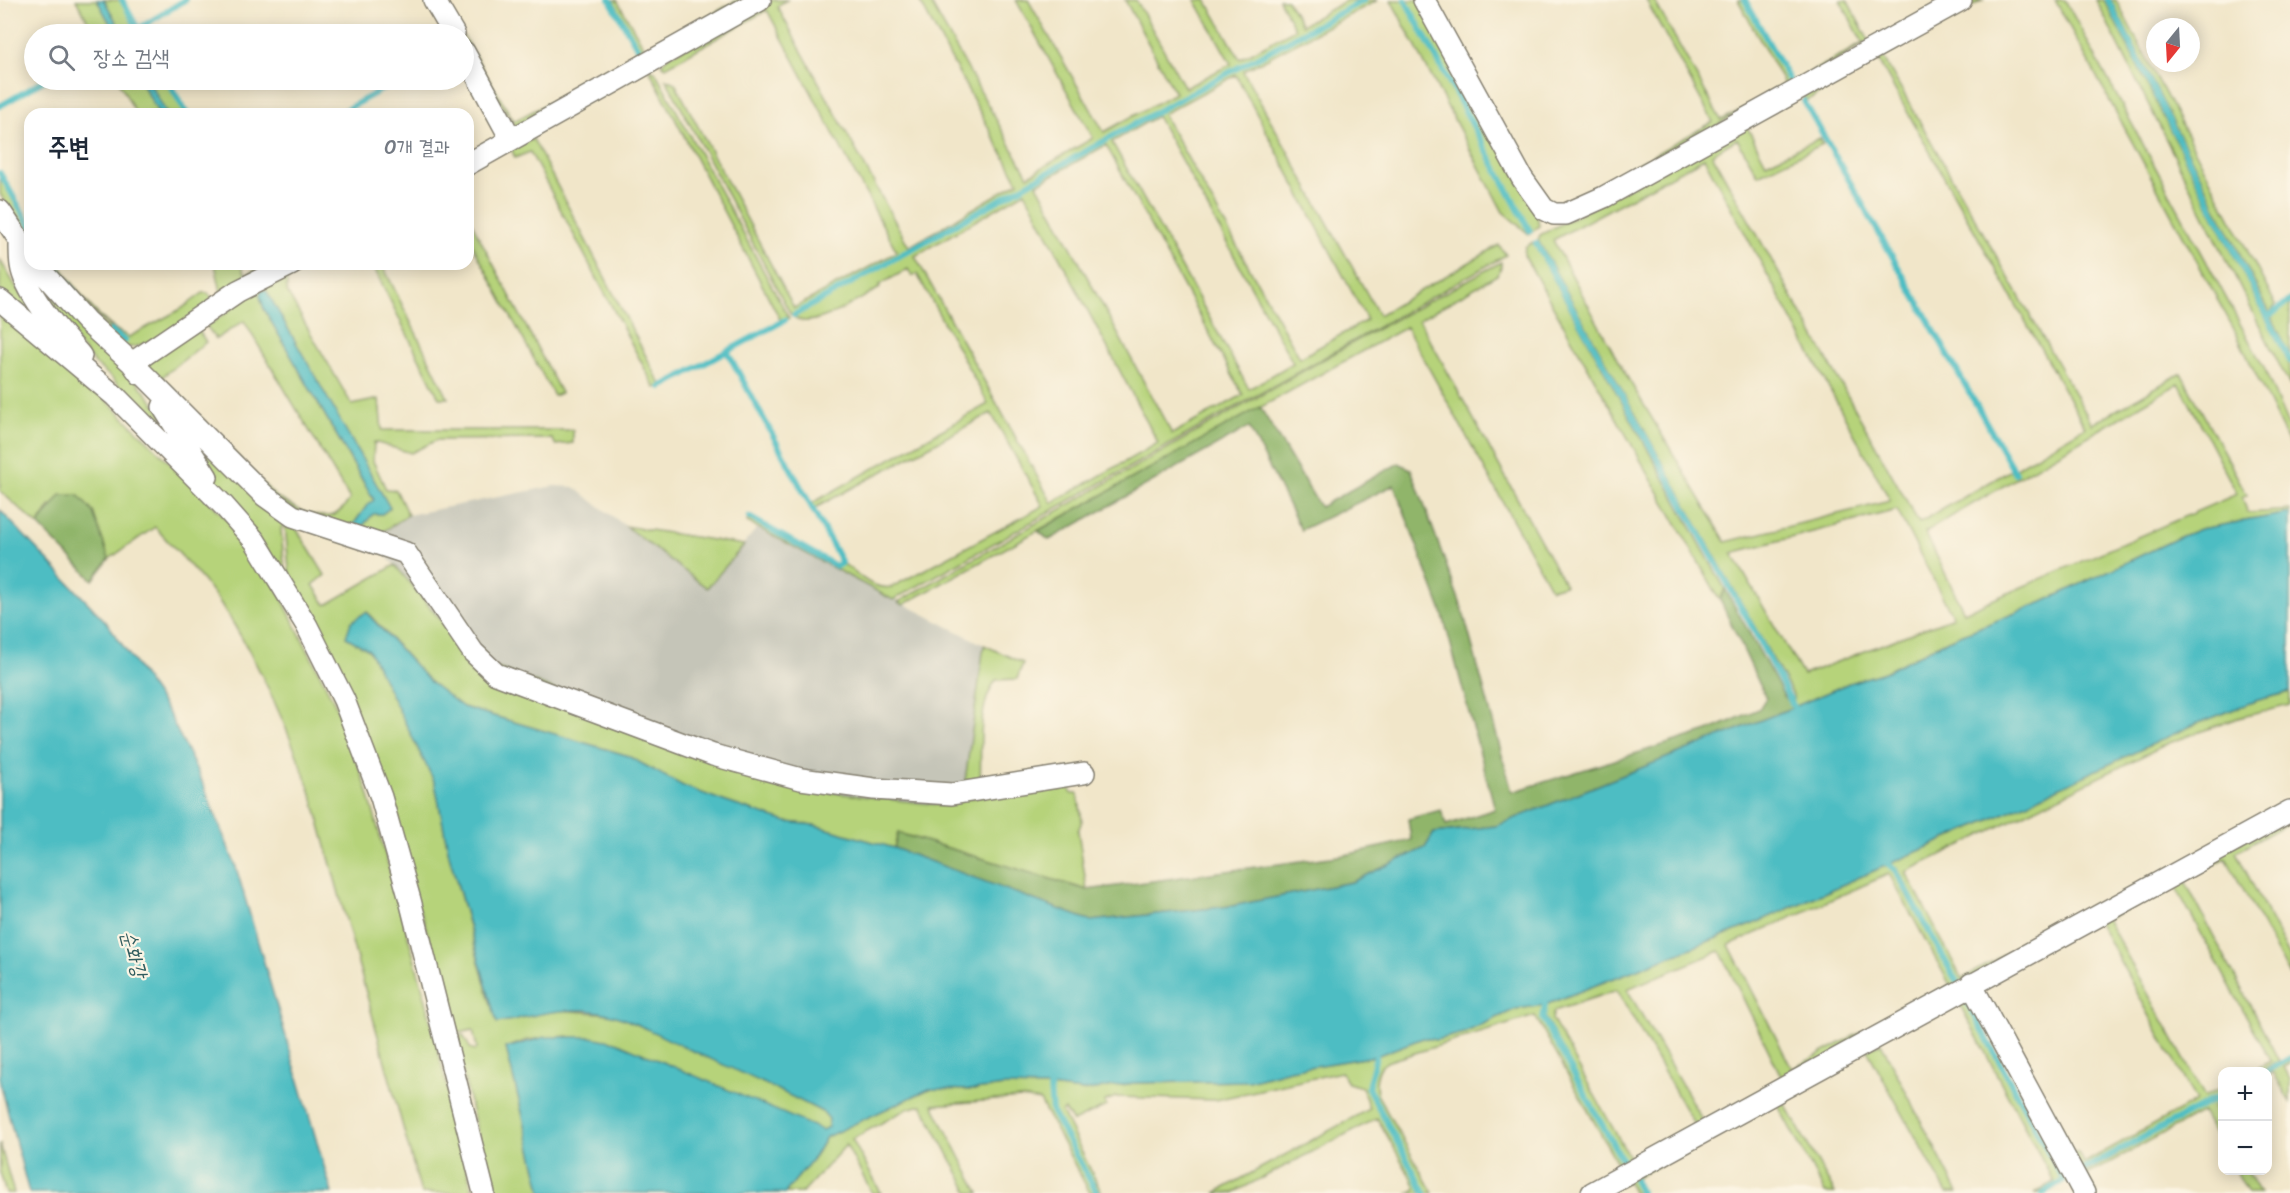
<!DOCTYPE html>
<html lang="ko">
<meta charset="utf-8">
<style>
:root{--surface:#fff;--page:#f2f2f3;--text:#1f2937;--muted:#747a83;--line:#e0e1e3}
body{margin:0;font-family:Sriracha,"Poor Story",sans-serif;background:var(--page);color:var(--text)}
.controls{position:absolute;right:18px;bottom:18px;display:grid;overflow:hidden;border-radius:12px;box-shadow:0 3px 15px #0003}
.controls button{width:54px;height:54px;display:grid;place-items:center;padding:0;border:0;border-bottom:2px solid var(--line);background:var(--surface);color:var(--text);font:30px sans-serif}
.compass{position:absolute;left:2146px;top:18px;width:54px;height:54px;border-radius:50%;background:var(--surface);box-shadow:0 3px 15px #0003;rotate:198deg}
.list{margin:0;padding:0;list-style:none}
h2{display:flex;justify-content:space-between;align-items:center;height:78px;margin:0;padding:0 24px;font-size:26px}
h2 small{font-size:20px;font-weight:400;color:var(--muted)}
.icon{flex:none;width:33px;height:33px;fill:none;stroke:currentColor;stroke-width:2;stroke-linecap:round;stroke-linejoin:round}
.map{position:relative;flex:none;width:2290px;height:1193px;overflow:hidden}
.search{position:absolute;background:var(--surface);box-shadow:0 3px 15px #0003;left:24px;top:24px;width:450px;height:66px;display:flex;align-items:center;gap:15px;box-sizing:border-box;padding:0 21px;border-radius:33px;color:var(--muted);font-size:22px}
.panel{position:absolute;background:var(--surface);box-shadow:0 3px 15px #0003;left:24px;top:108px;width:450px;height:162px;border-radius:18px}
.map>svg:first-child{display:block}
</style>
<div class="map">
<svg width="2290" height="1193" viewBox="0 0 2290 1193">
<rect width="100%" height="100%" fill="#fcf5e5"/>
<filter id="ink" filterUnits="userSpaceOnUse"><feTurbulence type="fractalNoise" baseFrequency=".0167" numOctaves="2"/><feDisplacementMap in="SourceGraphic" scale="12" xChannelSelector="R" yChannelSelector="G"/><feConvolveMatrix kernelMatrix="1 2 1 2 8 2 1 2 1" color-interpolation-filters="sRGB"/></filter>
<filter id="wash" filterUnits="userSpaceOnUse"><feTurbulence type="fractalNoise" baseFrequency=".008" numOctaves="4" result="noise"/><feDisplacementMap in="SourceGraphic" scale="24" xChannelSelector="R" yChannelSelector="G"/><feGaussianBlur stdDeviation="1.35" result="paint"/><feColorMatrix in="noise" values="0 0 0 0 0 0 0 0 0 0 0 0 0 0 0 0 0 1.4 0 .05"/><feComposite in="paint" operator="in"/></filter>
<g filter="url(#wash)">
<rect width="100%" height="100%" fill="#f1e6c9"/>
<path fill="#c5c5b8" d="M 554,486 L 574,487 L 707,588 L 757,528 L 984,645 L 963,799 L 948,806 L 818,791 L 487,674 L 395,565 L 369,541 L 408,515 Z"/>
<path fill="#b6d37a" stroke="#69784b" stroke-width="1.5" fill-rule="evenodd" d="M 76,0 L 97,0 L 116,34 L 95,34 Z
M 104,0 L 121,0 L 140,34 L 123,34 Z
M 613,0 L 617,0 L 647,52 L 737,0 L 752,0 L 517,129 L 464,47 L 464,37 L 514,121 L 643,54 Z
M 773,0 L 787,0 L 777,6 L 909,247 L 1018,182 L 919,0 L 929,0 L 1028,176 L 1093,138 L 1016,0 L 1028,0 L 1104,132 L 1175,93 L 1125,0 L 1136,0 L 1185,88 L 1231,64 L 1195,0 L 1206,0 L 1240,59 L 1295,29 L 1279,0 L 1287,0 L 1302,25 L 1347,0 L 1360,0 L 1106,138 L 791,315 L 666,79 L 675,83 L 794,308 L 897,252 L 767,10 L 666,67 L 661,64 L 668,57 Z
M 1366,0 L 1378,0 L 1243,71 L 1379,315 L 1499,245 L 1506,255 L 893,600 L 747,522 L 748,519 L 836,567 L 844,564 C 859,575 872,590 892,587 L 1043,506 L 991,413 L 815,508 L 812,503 L 988,404 L 917,274 L 912,276 L 908,269 L 879,285 L 880,288 C 863,297 810,333 794,317 L 1108,140 ZM 1236,75 L 1367,320 L 1300,358 L 1163,114 ZM 1157,116 L 1293,363 L 1249,389 L 1112,142 ZM 1106,145 L 1243,395 L 1172,434 L 1037,184 ZM 1025,192 L 1158,443 L 1052,503 L 915,256 Z
M 1391,0 L 1403,0 L 1530,235 L 1503,212 Z
M 1407,0 L 1421,0 L 1537,214 L 1539,226 L 1532,232 Z
M 1646,0 L 1654,0 L 1721,120 L 1761,100 L 1577,206 L 1574,199 L 1713,122 Z
M 1738,0 L 1744,0 L 1790,84 L 1863,43 L 1840,0 L 1847,0 L 1869,41 L 1769,102 L 1765,95 L 1784,84 Z
M 1970,0 L 1983,0 L 1883,57 L 2092,424 L 2181,373 L 2247,495 L 2242,498 L 2248,513 L 2290,510 L 2290,513 L 2200,529 L 2180,537 L 2043,602 L 1948,640 L 1885,672 L 1849,683 L 1794,707 L 1793,695 L 1538,240 L 1540,235 L 1746,125 L 1766,163 L 1820,138 L 1823,144 L 1758,175 L 1737,139 L 1712,154 L 1919,523 L 2011,470 L 2016,474 L 2014,469 L 2085,427 L 1878,60 L 1806,101 L 1802,94 ZM 1704,158 L 1890,500 L 1890,501 L 1726,542 L 1623,370 L 1553,240 ZM 2179,383 L 2237,494 L 1964,612 L 1925,532 ZM 1897,510 L 1953,617 L 1803,675 L 1732,553 Z
M 2055,0 L 2065,0 L 2264,368 L 2290,430 L 2290,446 L 2236,333 Z
M 2096,0 L 2104,0 L 2290,366 L 2290,386 Z
M 2111,0 L 2116,0 L 2276,305 L 2270,313 Z
M 649,69 L 655,71 L 789,318 L 781,321 Z
M 118,80 L 140,80 L 159,114 L 136,114 Z
M 148,80 L 166,80 L 186,114 L 167,114 Z
M 533,139 L 661,385 L 655,388 L 530,152 L 515,158 L 511,148 Z
M 0,175 L 30,229 L 30,243 L 0,194 Z
M 468,216 L 561,393 L 554,396 L 468,237 Z
M 1533,242 L 1725,589 L 1720,600 L 1524,255 L 1525,247 Z
M 0,260 L 18,290 L 52,331 L 0,291 Z
M 1501,262 L 1501,268 L 1497,275 L 1419,320 L 1565,585 L 1551,589 L 1406,327 L 903,605 L 898,602 L 1363,337 Z
M 46,264 L 51,264 L 91,314 L 124,342 L 126,340 L 93,312 L 55,264 L 59,264 C 77,290 100,324 129,337 L 181,309 L 203,293 L 208,293 L 214,301 C 194,314 148,351 124,347 L 90,319 Z
M 215,264 L 240,264 L 246,275 L 255,269 L 253,264 L 279,264 L 221,292 Z
M 300,264 L 310,264 L 287,279 L 287,292 L 352,405 L 379,399 L 382,430 L 573,430 L 573,443 L 556,445 L 552,439 L 437,440 L 411,453 L 374,442 L 373,461 L 386,489 L 396,490 L 408,515 L 369,541 L 299,514 L 265,494 L 230,461 L 156,381 L 150,373 L 149,363 L 160,351 L 196,326 L 206,342 L 162,377 L 275,496 C 289,505 315,521 333,515 C 340,513 346,505 350,499 L 244,321 L 216,339 L 205,324 L 212,323 L 234,307 L 234,304 ZM 266,290 L 390,508 L 382,514 L 373,514 L 360,529 L 354,529 L 353,525 L 368,504 L 374,501 L 264,309 L 260,296 L 261,291 Z
M 372,264 L 382,264 L 448,398 L 439,398 Z
M 35,282 L 39,282 L 134,378 L 158,408 L 184,457 L 111,377 L 95,364 L 46,304 Z
M 2290,303 L 2290,356 L 2272,317 L 2278,310 Z
M 0,307 L 94,388 L 232,524 L 273,581 L 336,706 L 367,789 L 425,997 L 473,1193 L 421,1193 L 313,799 C 290,733 260,663 221,604 C 203,577 177,552 155,527 L 109,559 L 93,512 L 50,506 L 38,525 L 0,491 Z
M 175,413 L 285,519 L 281,529 L 285,574 L 218,487 Z
M 291,520 L 325,575 L 313,585 L 326,605 L 395,565 L 472,658 L 818,791 L 948,806 L 963,799 L 1068,786 L 1072,794 L 1078,794 L 1082,821 L 1078,831 L 1087,890 L 898,833 L 894,848 L 814,825 L 787,822 L 726,802 L 683,786 L 626,755 L 463,707 L 430,682 L 367,612 L 346,637 L 369,650 L 435,783 L 449,855 L 491,1005 L 611,1014 L 640,1024 L 680,1045 L 768,1083 L 824,1113 L 829,1119 L 828,1127 L 822,1131 L 568,1036 L 527,1040 L 506,1048 L 542,1193 L 492,1193 L 454,1037 L 463,1035 L 470,1048 L 475,1050 L 477,1048 L 473,1030 L 454,1034 L 424,921 L 290,581 L 285,524 Z
M 625,526 L 744,545 L 707,588 Z
M 984,645 L 1023,663 L 1017,679 L 996,680 C 976,707 982,753 980,785 L 964,788 Z
M 2290,692 L 2290,705 L 2238,718 L 2169,743 L 1906,872 L 1962,979 L 2038,935 L 2037,944 L 1749,1104 L 1747,1099 L 1782,1078 L 1720,951 L 1627,989 L 1704,1123 L 1736,1107 L 1739,1110 L 1667,1150 L 1666,1144 L 1696,1128 L 1617,990 L 1554,1011 L 1552,1019 L 1632,1162 L 1658,1148 L 1663,1152 L 1599,1187 L 1597,1184 L 1621,1170 L 1535,1016 L 1389,1061 C 1376,1066 1375,1082 1377,1094 L 1433,1193 L 1427,1193 L 1372,1098 L 1369,1087 L 1375,1057 L 1366,1089 L 1424,1193 L 1409,1193 L 1416,1189 L 1415,1185 L 1377,1118 L 1233,1193 L 1215,1193 L 1369,1109 L 1362,1087 L 1348,1083 L 1341,1072 L 1215,1100 L 1116,1097 L 1105,1101 L 1106,1106 L 1073,1122 L 1065,1110 L 1062,1112 L 1102,1193 L 1090,1193 L 1040,1101 L 1021,1098 L 933,1105 L 979,1193 L 969,1193 L 922,1105 L 907,1109 L 852,1139 L 881,1193 L 872,1193 L 846,1145 L 802,1193 L 785,1193 L 815,1156 L 826,1137 L 929,1089 L 975,1090 L 1003,1086 L 1050,1087 L 1082,1091 L 1134,1083 L 1249,1081 L 1290,1070 L 1376,1056 L 1423,1038 L 1436,1040 L 1464,1033 L 1516,1009 L 1545,1005 L 1758,922 L 2005,813 L 2191,726 L 2255,701 ZM 1889,864 L 1898,869 L 1959,985 L 1956,984 ZM 1889,874 L 1950,985 L 1792,1069 L 1729,945 ZM 1544,1006 L 1545,1017 L 1626,1168 L 1542,1019 Z
M 2290,815 L 2290,822 L 2236,852 L 2290,957 L 2290,976 L 2226,858 L 2184,879 L 2279,1061 L 2261,1071 L 2252,1071 L 2271,1061 L 2173,882 L 2107,919 L 2205,1097 L 2222,1087 L 2222,1093 L 2076,1171 L 1995,1017 L 1998,1015 L 2072,1154 L 2077,1152 L 2084,1163 L 2196,1101 L 2097,919 Z
M 1963,998 L 2062,1182 L 2041,1193 L 2034,1193 L 2054,1182 L 1959,1003 Z
M 1881,1043 L 1958,1193 L 1947,1193 L 1867,1050 Z
M 2290,1059 L 2290,1064 L 2284,1067 L 2290,1079 L 2290,1102 L 2273,1072 L 2268,1075 L 2268,1072 Z
M 1818,1073 L 1816,1077 L 1781,1097 L 1835,1193 L 1825,1193 L 1775,1100 L 1634,1179 L 1639,1193 L 1634,1193 L 1628,1182 L 1620,1185 L 1619,1182 Z
M 2222,1096 L 2222,1100 L 2212,1107 L 2222,1127 L 2222,1148 L 2202,1112 L 2087,1175 L 2097,1193 L 2088,1193 L 2079,1176 Z
M 0,1144 L 14,1193 L 6,1193 L 0,1172 Z
M 2236,1171 L 2247,1171 L 2260,1193 L 2248,1193 Z"/>
<path fill="#90b56a" stroke="#566843" stroke-width="1.5" d="M 1260,407 L 1320,507 L 1399,463 L 1411,469 L 1462,608 L 1512,792 L 1708,731 L 1759,709 L 1766,698 L 1720,600 L 1725,589 L 1784,696 L 1794,707 L 1496,826 L 1434,833 L 1425,848 L 1352,882 L 1232,906 L 1091,921 L 894,848 L 898,833 L 1087,890 L 1345,855 L 1411,840 L 1408,819 L 1441,810 L 1446,825 L 1495,809 L 1442,612 L 1394,485 L 1301,530 L 1249,427 L 1049,540 L 1038,531 Z
M 61,495 L 78,495 L 93,512 L 109,559 L 93,580 L 38,525 Z"/>
<path fill="#4ebdc3" stroke="#356c70" stroke-width="1.5" d="M 97,0 L 104,0 L 123,34 L 116,34 Z
M 140,80 L 148,80 L 167,114 L 159,114 Z
M 266,290 L 390,508 L 382,514 L 373,514 L 360,529 L 353,525 L 368,504 L 374,500 L 264,309 L 260,296 L 261,291 Z
M 0,510 L 108,624 L 168,712 L 201,779 L 235,864 L 332,1193 L 29,1193 L 0,1082 Z
M 2290,513 L 2290,692 L 2255,701 L 2191,726 L 2005,813 L 1758,922 L 1545,1005 L 1516,1009 L 1464,1033 L 1436,1040 L 1423,1038 L 1376,1056 L 1290,1070 L 1249,1081 L 1134,1083 L 1082,1091 L 1050,1087 L 1003,1086 L 975,1090 L 929,1089 L 826,1137 L 815,1156 L 785,1193 L 542,1193 L 506,1048 L 545,1037 L 591,1037 L 616,1042 L 822,1130 L 828,1127 L 829,1119 L 824,1113 C 777,1088 730,1068 682,1046 C 649,1031 621,1012 583,1010 C 555,1009 524,1018 497,1023 L 449,855 L 435,783 L 369,650 L 346,637 L 351,622 L 366,612 L 430,682 L 463,707 L 626,755 L 683,786 L 726,802 L 787,822 L 814,825 L 894,848 L 1091,921 L 1232,906 L 1352,882 L 1425,848 L 1434,833 L 1496,826 L 1794,707 L 1849,683 L 1885,672 L 1948,640 L 2043,602 L 2180,537 L 2200,529 Z"/>
<g fill="none" stroke-linecap="round" stroke-linejoin="round">
<path stroke="#4ebdc3" stroke-width="6" d="M 122,0 L 138,29 L 185,0
M 610,0 L 642,56
M 1405,0 L 1530,231
M 1745,0 L 1792,85
M 2108,0 L 2290,361
M 167,80 L 187,114
M 1804,101 L 2015,473
M 0,106 L 45,80
M 338,114 L 399,80
M 0,173 L 30,226
M 1536,243 L 1756,634 L 1794,707
M 53,264 L 73,291
M 794,315 L 1163,108 L 1364,0
M 2269,316 L 2290,301
M 111,331 L 125,341
M 728,353 L 842,563 L 836,566 L 749,517
M 661,387 L 785,320
M 1887,863 L 1896,871 L 1958,984
M 1966,1000 L 2064,1181 L 2043,1193
M 1545,1005 L 1543,1019 L 1626,1167
M 1376,1056 L 1368,1088 L 1425,1193
M 2266,1072 L 2290,1058
M 1050,1087 L 1052,1111 L 1097,1193
M 2079,1172 L 2222,1095
M 1634,1180 L 1641,1193"/>
</g>
</g>
<g filter="url(#ink)">
<g fill="none" stroke-linecap="round" stroke-linejoin="round">
<defs>
<path id="street" d="M 434,0 L 454,34
M 1424,0 L 1522,178 L 1544,209 L 1554,214 L 1566,214 L 1604,197 L 1961,0
M 464,52 L 511,139
M 468,164 L 760,0
M 0,211 L 28,253
M 20,241 C 20,249 20,258 21,265 C 25,294 62,334 81,356
M 35,264 L 86,321 L 132,363 L 140,374
M 292,264 L 238,291 L 132,363 L 265,496 L 293,516 L 406,553 L 473,652 L 496,674 L 713,755 L 801,779 L 874,789 L 952,794 L 1084,773
M 0,300 L 115,396 L 224,506 L 255,541 L 307,626 L 344,700 L 381,797 L 410,900 L 484,1193
M 163,407 L 207,477
M 1971,984 L 2084,1193
M 1592,1193 L 2290,811"/>
</defs>
<use href="#street" stroke="#868172" stroke-width="24"/>
<use href="#street" stroke="#fff" stroke-width="21"/>
</g>
</g>
<g text-anchor="middle" dominant-baseline="central" stroke-width="4.5" stroke-linejoin="round" paint-order="stroke">
<g font-size="20" font-style="italic" fill="#305c5f" stroke="#fcf5e5">
<text transform="translate(134 954) rotate(74)">순화강</text>
</g>
</g>
</svg>
<div class="controls">
<button>+</button>
<button>−</button>
</div>
<svg class="compass" viewBox="-18 -18 36 36"><path d="M0-13l5 13h-10z" fill="#e53935"/><path d="M0 13l5-13h-10z" fill="#747a83"/></svg>
<div class="search"><svg class="icon" aria-label="search" viewBox="0 0 24 24"><circle cx="10" cy="10" r="6"/><path d="M15 15l6 6"/></svg>장소 검색</div>
<section class="panel">
<h2>주변<small>0개 결과</small></h2>
<ul class="list">
</ul>
</section>
</div>
